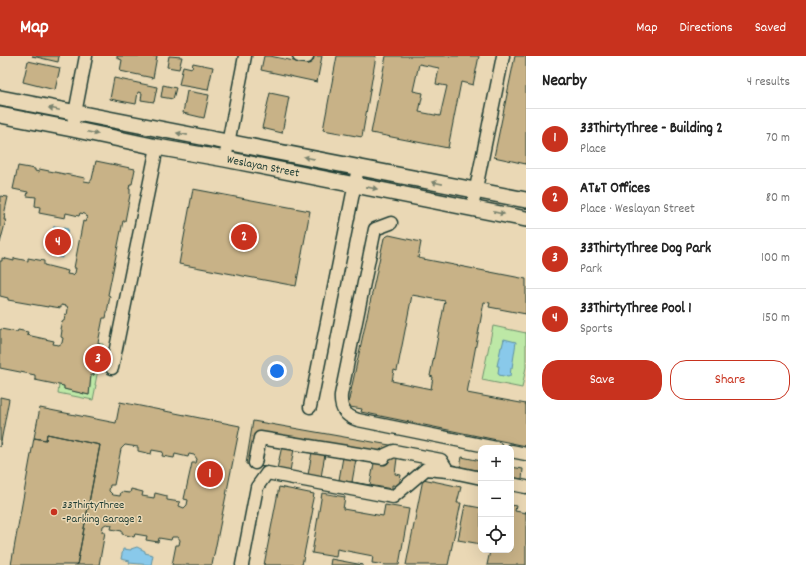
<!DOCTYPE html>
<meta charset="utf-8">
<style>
:root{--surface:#fff;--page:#f6f6f6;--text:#222;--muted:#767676;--line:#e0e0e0;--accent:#c8321e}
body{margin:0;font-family:Dekko,sans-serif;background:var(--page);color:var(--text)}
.controls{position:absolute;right:12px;bottom:12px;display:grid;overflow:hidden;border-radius:8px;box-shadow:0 4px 16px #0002}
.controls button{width:36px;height:36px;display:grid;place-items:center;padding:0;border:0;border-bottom:1px solid var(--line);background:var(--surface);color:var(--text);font:20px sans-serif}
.you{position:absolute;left:277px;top:315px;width:14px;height:14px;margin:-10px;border:3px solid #fff;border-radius:50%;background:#1a73e8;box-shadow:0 0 0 6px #1a73e833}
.badge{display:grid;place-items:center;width:26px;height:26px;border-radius:50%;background:var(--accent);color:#fff;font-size:13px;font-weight:700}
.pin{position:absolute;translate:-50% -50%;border:2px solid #fff;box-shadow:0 1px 4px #0006}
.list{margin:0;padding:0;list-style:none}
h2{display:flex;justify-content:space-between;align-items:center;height:52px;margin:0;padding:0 16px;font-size:17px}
h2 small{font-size:13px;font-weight:400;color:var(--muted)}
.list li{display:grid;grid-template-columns:26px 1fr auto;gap:12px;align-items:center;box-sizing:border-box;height:60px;padding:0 16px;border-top:1px solid var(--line)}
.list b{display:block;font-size:15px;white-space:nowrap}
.list p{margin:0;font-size:13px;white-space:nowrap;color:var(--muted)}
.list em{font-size:13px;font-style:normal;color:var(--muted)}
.actions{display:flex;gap:8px;padding:12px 16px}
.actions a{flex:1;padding:9px 0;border:1px solid var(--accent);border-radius:16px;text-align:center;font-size:14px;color:var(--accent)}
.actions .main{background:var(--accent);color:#fff}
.icon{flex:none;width:22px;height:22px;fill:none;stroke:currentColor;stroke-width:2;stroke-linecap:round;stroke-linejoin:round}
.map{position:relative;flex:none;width:526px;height:509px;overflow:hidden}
header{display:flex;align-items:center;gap:24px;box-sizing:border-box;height:56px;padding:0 20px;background:var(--accent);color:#fff}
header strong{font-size:19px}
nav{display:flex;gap:22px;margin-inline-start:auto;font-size:14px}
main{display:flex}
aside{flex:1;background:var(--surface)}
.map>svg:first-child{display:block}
</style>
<header>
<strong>Map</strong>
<nav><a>Map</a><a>Directions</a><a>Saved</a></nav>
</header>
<main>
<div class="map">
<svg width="526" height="509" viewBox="0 0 526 509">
<rect width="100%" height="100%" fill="#ead8b5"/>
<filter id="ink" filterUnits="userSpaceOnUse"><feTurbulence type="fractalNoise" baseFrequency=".025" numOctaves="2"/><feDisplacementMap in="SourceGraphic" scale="8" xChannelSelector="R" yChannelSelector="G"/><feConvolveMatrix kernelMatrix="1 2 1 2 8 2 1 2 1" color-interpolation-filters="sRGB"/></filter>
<g filter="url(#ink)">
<path fill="#bde8a6" stroke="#6e926d" d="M 493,270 L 526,277 L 526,311 L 522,332 L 482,324 Z
M 100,288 L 103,288 L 95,329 L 96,329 L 93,344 L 58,337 L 59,329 L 64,330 L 64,333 L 89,339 L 91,319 L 94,319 Z"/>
<path fill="#89c9ea" stroke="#5f91a1" d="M 54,170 L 68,173 L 62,202 L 49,199 Z
M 504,283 L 516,286 L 512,312 L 511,312 L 510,320 L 508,321 L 499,319 L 498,317 L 499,310 L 497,310 L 501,291 L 502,291 Z
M 137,491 L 145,495 L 145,497 L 153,499 L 151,509 L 129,507 L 130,505 L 121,503 L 123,493 L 131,494 L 131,493 Z"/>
<path fill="#c8b287" stroke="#1f3d34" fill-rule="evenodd" d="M 32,0 L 59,0 L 58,6 Z
M 117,0 L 157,0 L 153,22 L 120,15 L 122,4 L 117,2 Z
M 169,0 L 182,1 L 179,13 L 167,11 Z
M 264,0 L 270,0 L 308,8 L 310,0 L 322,0 L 317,26 L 261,14 Z
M 337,0 L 376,0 L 362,81 L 323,74 Z
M 386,0 L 479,0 L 473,29 L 461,26 L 448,92 L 371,77 ZM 419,8 L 439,12 L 436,28 L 447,30 L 440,60 L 419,56 L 423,37 L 413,35 Z
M 515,0 L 526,0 L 526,108 L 494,101 Z
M 28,5 L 60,12 L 55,34 L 23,26 Z
M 193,7 L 213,11 L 208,34 L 179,29 L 183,10 L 192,12 Z
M 114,22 L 157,31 L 154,46 L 141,44 L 142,37 L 138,36 L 136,48 L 110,43 Z
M 163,29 L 176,32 L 173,43 L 161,41 Z
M 187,35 L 209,39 L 204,62 L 183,57 Z
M 270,37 L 289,41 L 282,77 L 262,72 Z
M 96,105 L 135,113 L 132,128 L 130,128 L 129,133 L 130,133 L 130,139 L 125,165 L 123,165 L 108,239 L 110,240 L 106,262 L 103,262 L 98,287 L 100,288 L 94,319 L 91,319 L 89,339 L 64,333 L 64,330 L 35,324 L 35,319 L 0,312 L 0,274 L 1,273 L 17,276 L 18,274 L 28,276 L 27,279 L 54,285 L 53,288 L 59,289 L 62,287 L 63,282 L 61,281 L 62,274 L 60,273 L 62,265 L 64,265 L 65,258 L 67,259 L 68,253 L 67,250 L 61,249 L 61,252 L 48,250 L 48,251 L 8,244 L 8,242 L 0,240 L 0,205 L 2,205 L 2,202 L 14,205 L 14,202 L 28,205 L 28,202 L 44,205 L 44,209 L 68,215 L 67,218 L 73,219 L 75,217 L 76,212 L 74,212 L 83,165 L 85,166 L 87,161 L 85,158 L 80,157 L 79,160 L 66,157 L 65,162 L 39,157 L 40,151 L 35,150 L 36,141 L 27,140 L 28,136 L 13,133 L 18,110 L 35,113 L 35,115 L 39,116 L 39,113 L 85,122 L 84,125 L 90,126 L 92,123 Z
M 193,133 L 310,155 L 296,230 L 179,208 Z
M 0,140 L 8,141 L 4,159 L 5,159 L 4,164 L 6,164 L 0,187 Z
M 389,179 L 421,186 L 418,202 L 526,223 L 526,258 L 489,251 L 490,247 L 484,246 L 467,337 L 526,348 L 526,390 L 361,356 L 362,353 L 350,351 L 348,348 L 384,182 ZM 412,239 L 445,245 L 430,320 L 433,321 L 431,333 L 392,325 L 394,314 L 397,315 Z
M 0,341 L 9,343 L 0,391 Z
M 120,346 L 240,370 L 212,509 L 172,509 L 176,489 L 179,489 L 180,484 L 178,481 L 172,481 L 171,484 L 159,482 L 158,486 L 146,484 L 147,480 L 135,478 L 134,481 L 122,478 L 122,475 L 111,473 L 112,469 L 106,468 L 103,470 L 102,476 L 105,476 L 99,509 L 77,509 L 100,389 L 47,378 L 46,384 L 34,382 L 40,352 L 116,367 ZM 125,389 L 138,391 L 138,395 L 151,398 L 152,394 L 163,396 L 162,400 L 174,402 L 175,398 L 188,401 L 189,398 L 194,399 L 197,403 L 196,407 L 192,407 L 184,443 L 188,444 L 187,449 L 184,452 L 179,450 L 180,446 L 167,444 L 167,440 L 155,437 L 154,442 L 142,440 L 143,436 L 131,433 L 130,437 L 121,436 L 120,440 L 113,439 L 109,435 L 110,429 L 114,429 L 121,393 Z
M 253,365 L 441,398 L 440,410 L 397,402 L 395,418 L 401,419 L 399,430 L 392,429 L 392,433 L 246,408 Z
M 47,378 L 100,389 L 77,509 L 11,509 L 34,382 L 46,384 Z
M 263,387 L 282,390 L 277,413 L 259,410 Z
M 294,393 L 312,396 L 308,419 L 290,415 Z
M 325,398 L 343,401 L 339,424 L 321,421 Z
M 462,401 L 481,405 L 481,415 L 460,411 Z
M 356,403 L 374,407 L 370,429 L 352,426 Z
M 511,411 L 523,413 L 522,423 L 511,421 Z
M 423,423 L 461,431 L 457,447 L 461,447 L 448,509 L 406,509 Z
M 279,431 L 314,438 L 311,452 L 313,453 L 302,509 L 264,509 Z
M 322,437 L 345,441 L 343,453 L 383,460 L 385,449 L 409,453 L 399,509 L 386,509 L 372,507 L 373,500 L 337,493 L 336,501 L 312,497 Z
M 465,449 L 481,452 L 481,488 L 458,484 Z
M 511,449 L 516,450 L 515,455 L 526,457 L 526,455 L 526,509 L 487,509 L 490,495 L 511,494 Z
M 331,503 L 363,509 L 330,509 Z"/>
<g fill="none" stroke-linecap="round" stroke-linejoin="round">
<defs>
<path id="minor" d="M 299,0 L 307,1
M 72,73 L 86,0
M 225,103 L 245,0
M 472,152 L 503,0
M 391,167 L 375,173 L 341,339 C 340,353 345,360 358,364 L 496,392
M 112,312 L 157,91
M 310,351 L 358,112
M 511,395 L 526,398
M 255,407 L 260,382 L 383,402 L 385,399 L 394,395 L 441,404 L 448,415
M 511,428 L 526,431
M 242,509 L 257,431 L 267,417 L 393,441 L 426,413 L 448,415 L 481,422"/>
<g id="major">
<path d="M 0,42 L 526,144"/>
<path id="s1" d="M 0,59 L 72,73 L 157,91 L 225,103 L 526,163"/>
</g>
</defs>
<use href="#minor" stroke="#1f3d34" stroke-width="15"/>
<use href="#major" stroke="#1f3d34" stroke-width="18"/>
<use href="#minor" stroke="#ead8b5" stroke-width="12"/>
<use href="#major" stroke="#ead8b5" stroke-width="15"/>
</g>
<defs><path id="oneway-solid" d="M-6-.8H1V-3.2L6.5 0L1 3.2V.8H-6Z"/></defs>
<g fill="#7a836e">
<use href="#oneway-solid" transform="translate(54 53) rotate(-168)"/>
<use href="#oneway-solid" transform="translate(93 77) rotate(12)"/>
<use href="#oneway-solid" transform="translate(182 78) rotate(-169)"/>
<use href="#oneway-solid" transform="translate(309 102) rotate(-169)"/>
<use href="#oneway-solid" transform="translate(437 127) rotate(-169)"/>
<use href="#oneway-solid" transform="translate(372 132) rotate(11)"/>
<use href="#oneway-solid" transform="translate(499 157) rotate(11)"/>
</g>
</g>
<circle fill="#c8321e" stroke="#ead8b5" stroke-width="1.5" cx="54" cy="456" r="4"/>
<g text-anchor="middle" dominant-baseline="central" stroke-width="3" stroke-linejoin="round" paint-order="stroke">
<g font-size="12" fill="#1f3d34" stroke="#ead8b5">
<text stroke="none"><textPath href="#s1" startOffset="268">Weslayan Street</textPath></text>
</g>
<g font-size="12" fill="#1f3d34" stroke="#ead8b5" text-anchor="start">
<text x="62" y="449">33ThirtyThree<tspan x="62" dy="14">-Parking Garage 2</tspan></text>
</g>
</g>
</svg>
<div class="controls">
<button>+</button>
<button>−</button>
<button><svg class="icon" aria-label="locate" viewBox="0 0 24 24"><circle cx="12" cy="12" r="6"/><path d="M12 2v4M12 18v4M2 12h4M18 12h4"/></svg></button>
</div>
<div class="you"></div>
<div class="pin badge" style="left:210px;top:418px">1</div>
<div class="pin badge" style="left:244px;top:181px">2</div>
<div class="pin badge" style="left:98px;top:303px">3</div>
<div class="pin badge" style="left:58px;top:186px">4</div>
</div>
<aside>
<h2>Nearby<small>4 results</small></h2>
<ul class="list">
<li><span class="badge">1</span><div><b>33ThirtyThree - Building 2</b><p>Place</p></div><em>70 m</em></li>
<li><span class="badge">2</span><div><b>AT&amp;T Offices</b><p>Place · Weslayan Street</p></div><em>80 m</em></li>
<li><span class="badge">3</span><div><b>33ThirtyThree Dog Park</b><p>Park</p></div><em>100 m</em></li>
<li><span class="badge">4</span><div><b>33ThirtyThree Pool 1</b><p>Sports</p></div><em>150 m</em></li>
</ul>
<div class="actions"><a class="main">Save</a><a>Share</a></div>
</aside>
</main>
